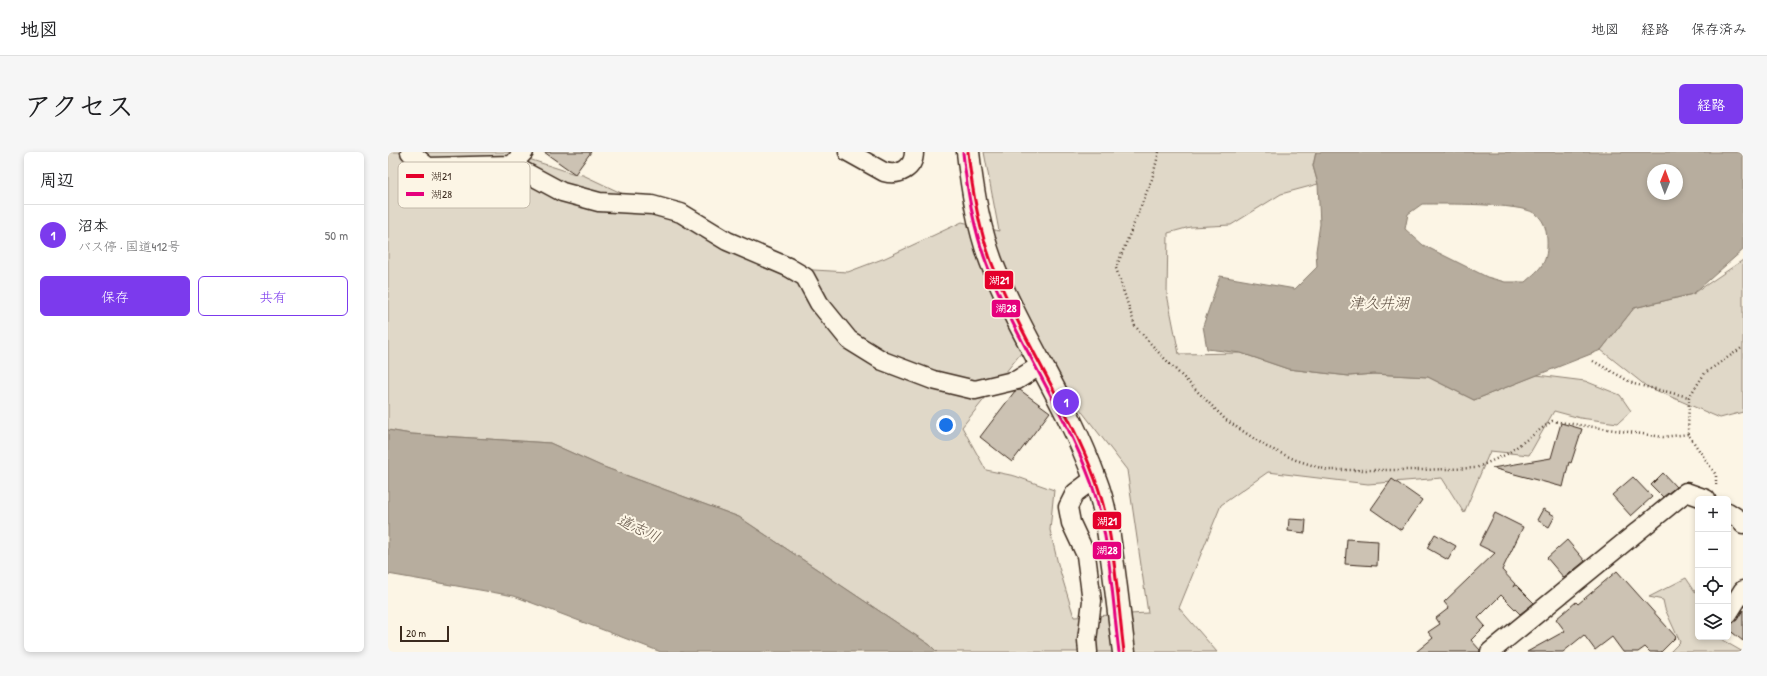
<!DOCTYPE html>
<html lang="ja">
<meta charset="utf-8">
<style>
:root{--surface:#fff;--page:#f6f6f6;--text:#202124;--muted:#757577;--line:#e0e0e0;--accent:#7c3aed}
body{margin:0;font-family:"Patrick Hand","Klee One",sans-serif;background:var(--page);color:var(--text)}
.controls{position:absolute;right:12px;bottom:12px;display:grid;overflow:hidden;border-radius:6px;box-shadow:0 2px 6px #0003}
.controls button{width:36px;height:36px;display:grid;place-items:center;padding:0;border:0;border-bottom:1px solid var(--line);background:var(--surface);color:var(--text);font:20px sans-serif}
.compass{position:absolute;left:1259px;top:12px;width:36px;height:36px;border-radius:50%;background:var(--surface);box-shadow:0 2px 6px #0003;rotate:1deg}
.scale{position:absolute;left:12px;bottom:10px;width:49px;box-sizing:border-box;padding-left:4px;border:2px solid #3b2a1e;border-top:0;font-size:11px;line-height:14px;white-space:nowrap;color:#3b2a1e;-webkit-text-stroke:3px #fcf5e5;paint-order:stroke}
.you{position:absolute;left:558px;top:273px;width:14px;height:14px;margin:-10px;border:3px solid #fff;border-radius:50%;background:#1a73e8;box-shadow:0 0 0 6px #1a73e833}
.badge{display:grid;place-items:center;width:26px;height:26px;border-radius:50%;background:var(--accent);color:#fff;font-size:13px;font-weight:700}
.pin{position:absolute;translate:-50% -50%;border:2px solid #fff;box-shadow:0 1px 4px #0006}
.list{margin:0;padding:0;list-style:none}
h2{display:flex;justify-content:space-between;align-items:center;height:52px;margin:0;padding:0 16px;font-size:17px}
h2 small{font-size:13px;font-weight:400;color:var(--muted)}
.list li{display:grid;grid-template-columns:26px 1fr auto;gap:12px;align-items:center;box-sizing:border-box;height:60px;padding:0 16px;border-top:1px solid var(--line)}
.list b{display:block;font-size:15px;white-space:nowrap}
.list p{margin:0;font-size:13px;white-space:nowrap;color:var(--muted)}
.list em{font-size:13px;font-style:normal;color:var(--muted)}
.actions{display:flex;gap:8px;padding:12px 16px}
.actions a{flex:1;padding:9px 0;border:1px solid var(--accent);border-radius:6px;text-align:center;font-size:14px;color:var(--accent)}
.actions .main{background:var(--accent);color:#fff}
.icon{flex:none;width:22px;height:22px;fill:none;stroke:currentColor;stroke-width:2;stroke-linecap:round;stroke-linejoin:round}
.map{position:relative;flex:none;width:1355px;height:500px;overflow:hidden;border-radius:6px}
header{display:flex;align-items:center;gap:24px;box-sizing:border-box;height:56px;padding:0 20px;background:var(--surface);border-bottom:1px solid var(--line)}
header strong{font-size:19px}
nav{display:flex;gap:22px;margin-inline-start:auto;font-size:14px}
.intro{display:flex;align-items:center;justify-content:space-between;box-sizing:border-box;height:96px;padding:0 24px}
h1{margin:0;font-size:28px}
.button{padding:10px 18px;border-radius:6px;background:var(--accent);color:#fff;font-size:14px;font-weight:700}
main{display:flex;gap:24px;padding:0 24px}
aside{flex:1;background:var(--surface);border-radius:6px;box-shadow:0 2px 6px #0003}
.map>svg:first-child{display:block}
</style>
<header>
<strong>地図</strong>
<nav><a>地図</a><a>経路</a><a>保存済み</a></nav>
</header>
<div class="intro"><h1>アクセス</h1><a class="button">経路</a></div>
<main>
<aside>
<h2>周辺<small></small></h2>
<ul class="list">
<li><span class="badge">1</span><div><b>沼本</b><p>バス停 · 国道412号</p></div><em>50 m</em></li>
</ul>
<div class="actions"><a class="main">保存</a><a>共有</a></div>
</aside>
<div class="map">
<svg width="1355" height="500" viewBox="0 0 1355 500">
<rect width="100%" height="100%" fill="#fcf5e5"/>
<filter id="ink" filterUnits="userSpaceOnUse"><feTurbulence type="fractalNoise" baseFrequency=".025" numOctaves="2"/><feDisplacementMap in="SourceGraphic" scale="8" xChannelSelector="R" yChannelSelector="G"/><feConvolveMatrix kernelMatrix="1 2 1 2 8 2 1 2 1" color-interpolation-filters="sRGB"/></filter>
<g filter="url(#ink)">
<path fill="#e0d8c8" stroke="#8e8173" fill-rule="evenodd" d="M 0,0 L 119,0 L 187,22 L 195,23 L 392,116 L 460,120 L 497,106 L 574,70 L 611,79 L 596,0 L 928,0 L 925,14 L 930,32 L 893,42 L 843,73 L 802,75 L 780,81 L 779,142 L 791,202 L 853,201 L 900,217 L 961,224 L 986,222 L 1040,225 L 1086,248 L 1149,223 L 1197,229 L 1232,243 L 1243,259 L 1230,271 L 1192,266 L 1166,259 L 1141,303 L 1102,299 L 1076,361 L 1054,326 L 980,332 L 880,320 L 833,353 L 791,456 L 829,500 L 549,500 L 542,493 L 351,365 L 213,314 L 162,291 L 23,282 L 0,278 ZM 641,191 L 739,318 L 760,461 L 686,465 L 670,412 L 662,378 L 666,338 L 627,324 L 598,318 L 574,275 Z
M 1355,108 L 1355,260 L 1332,266 L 1258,234 L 1213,198 L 1246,156 L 1305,142 Z
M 1298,426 L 1310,444 L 1310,485 L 1329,485 L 1355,500 L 1282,500 L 1292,490 L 1277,457 L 1275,448 L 1261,445 Z"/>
<path fill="#b7ad9e" stroke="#85796b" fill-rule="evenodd" d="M 928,0 L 1355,0 L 1355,98 L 1305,142 L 1246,156 L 1213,198 L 1086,248 L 1040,225 L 986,222 L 961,224 L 900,217 L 853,201 L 819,197 L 815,174 L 832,124 L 907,137 L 929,115 L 928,99 L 932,72 L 930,32 L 925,14 ZM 1265,18 L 1289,18 L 1289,42 L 1265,42 ZM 1034,52 C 1055,52 1131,51 1146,61 C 1156,67 1158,76 1159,87 C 1160,111 1154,115 1137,130 L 1117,130 L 1099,125 L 1035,93 L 1017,77 L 1020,62 Z
M 0,278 L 23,282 L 162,291 L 213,314 L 351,365 L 542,493 L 549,500 L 273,500 L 126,444 L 0,422 Z"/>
<path fill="#ccc2b3" stroke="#3b2a1e" d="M 156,0 L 203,0 L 187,22 Z
M 632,238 L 662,260 L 624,310 L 592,285 L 627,239 Z
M 1173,271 L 1194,277 L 1183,311 L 1181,310 L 1175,335 L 1104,316 L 1163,306 Z
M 1275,321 L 1288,335 L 1275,345 L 1263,333 Z
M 1245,325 L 1264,345 L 1243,364 L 1224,343 Z
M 1004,327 L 1034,348 L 1013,378 L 983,357 Z
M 1155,357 L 1167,364 L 1161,375 L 1149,368 Z
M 1107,361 L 1135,375 L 1114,418 L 1127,432 L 1125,435 L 1128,433 L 1146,451 L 1132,462 L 1113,443 L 1090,466 L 1097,474 L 1083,488 L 1092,498 L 1092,500 L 1028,500 L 1045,486 L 1040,480 L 1052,472 L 1048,466 L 1061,456 L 1056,450 L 1107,401 L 1091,393 Z
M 901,367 L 918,368 L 917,381 L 900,379 Z
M 1047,382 L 1068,394 L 1060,408 L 1039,396 Z
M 959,387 L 990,389 L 989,414 L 957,412 Z
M 1179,388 L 1197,409 L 1176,426 L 1159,406 Z
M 1229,419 L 1288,485 L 1273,500 L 1262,500 L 1257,495 L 1250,500 L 1235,500 L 1224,485 L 1207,498 L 1196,483 L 1175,500 L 1139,500 L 1177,479 L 1168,467 L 1188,450 L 1190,452 Z
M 1355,458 L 1355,489 L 1340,477 L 1340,474 L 1349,468 Z"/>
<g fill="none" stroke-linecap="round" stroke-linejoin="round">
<defs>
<path id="street" d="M 22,0 L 40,15 L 124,13 L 174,40 L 211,50 L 264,53 L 293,61 L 339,89 L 400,115 L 417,125 L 431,151 L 461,188 L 495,209 L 545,228 L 587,238 L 629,228 L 653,213
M 460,0 L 496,20 C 511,24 526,17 526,0
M 124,13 L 136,0
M 1340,360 L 1354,369 L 1355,372
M 1340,462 L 1355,438
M 700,500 L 699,488 L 704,449 L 698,403 L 683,371 L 680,355 L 687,341 L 707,326
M 1102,500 L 1298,340 L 1318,347"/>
<path id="highway" d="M 580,0 C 584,37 590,74 603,109 C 632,184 680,251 707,327 C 718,355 721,384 725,413 C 729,442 732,471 736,500"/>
</defs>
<use href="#street" stroke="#3b2a1e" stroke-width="21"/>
<use href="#highway" stroke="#3b2a1e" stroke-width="25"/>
<path stroke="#3b2a1e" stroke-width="2.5" stroke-dasharray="1 3" stroke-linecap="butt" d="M 771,0 L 764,27 L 728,116 L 747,174 L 772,202 L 838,268 L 879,295 L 908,308 L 939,318 L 1033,318 L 1088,316 L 1119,302 L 1164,269 L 1275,285 L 1301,282
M 1205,209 L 1246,232 L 1301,245
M 1328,333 L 1328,323 L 1300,282 L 1301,245 L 1317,221 L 1355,195"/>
<use href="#street" stroke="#fcf5e5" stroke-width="18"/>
<use href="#highway" stroke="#fcf5e5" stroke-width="22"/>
<defs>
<path id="bus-1" d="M 580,0 C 584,37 590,74 603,109 C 632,185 679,252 707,327 C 727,380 729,445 736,500"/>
<path id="bus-2" d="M 575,1 C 579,38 585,75 598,110 C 626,186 675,254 703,330 C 722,383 724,445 731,500"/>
</defs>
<use href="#bus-1" stroke="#fcf5e5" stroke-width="6"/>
<use href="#bus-2" stroke="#fcf5e5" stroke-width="6"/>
<use href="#bus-1" stroke="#e4002b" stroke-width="3"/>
<use href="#bus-2" stroke="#e5007d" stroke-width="3"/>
</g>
</g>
<g text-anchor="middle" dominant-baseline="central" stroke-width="4" stroke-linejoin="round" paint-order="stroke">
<g font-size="15" font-style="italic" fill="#605144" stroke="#fcf5e5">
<text x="991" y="150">津久井湖</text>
<text transform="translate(251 376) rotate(25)">道志川</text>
</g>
</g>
<rect x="10" y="10" width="132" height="46" rx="6" fill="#fcf5e5" stroke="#c2b8a9" stroke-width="1"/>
<rect x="18" y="22" width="18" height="4" fill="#e4002b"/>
<rect x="18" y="40" width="18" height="4" fill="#e5007d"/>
<g font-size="11" fill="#3b2a1e">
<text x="43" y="28">湖21</text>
<text x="43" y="46">湖28</text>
</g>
<g stroke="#fcf5e5" stroke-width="1.5">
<rect x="596" y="118" width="30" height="20" rx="4" fill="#e4002b"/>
<rect x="603" y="147" width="30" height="19" rx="4" fill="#e5007d"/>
<rect x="704" y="359" width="30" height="19" rx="4" fill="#e4002b"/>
<rect x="704" y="389" width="30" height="19" rx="4" fill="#e5007d"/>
</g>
<g font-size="11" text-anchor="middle" font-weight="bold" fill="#fff">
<text x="611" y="132">湖21</text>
<text x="618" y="160">湖28</text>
<text x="719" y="373">湖21</text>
<text x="719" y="402">湖28</text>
</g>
</svg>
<div class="controls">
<button>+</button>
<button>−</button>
<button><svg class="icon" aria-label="locate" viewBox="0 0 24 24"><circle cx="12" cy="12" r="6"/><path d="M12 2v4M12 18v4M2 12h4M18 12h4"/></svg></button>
<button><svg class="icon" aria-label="layers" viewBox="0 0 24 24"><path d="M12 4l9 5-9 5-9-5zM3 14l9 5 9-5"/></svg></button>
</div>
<svg class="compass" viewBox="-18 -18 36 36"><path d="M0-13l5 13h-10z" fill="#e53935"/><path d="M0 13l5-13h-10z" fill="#757577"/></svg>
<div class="scale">20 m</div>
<div class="you"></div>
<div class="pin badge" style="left:678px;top:250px">1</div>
</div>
</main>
